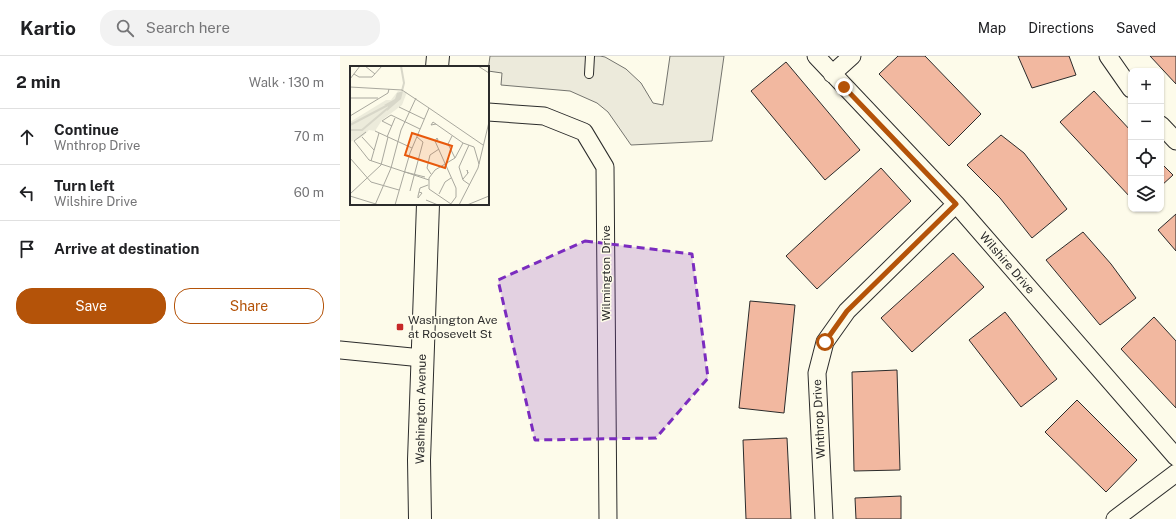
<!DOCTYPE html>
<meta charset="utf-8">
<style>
:root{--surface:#fff;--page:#f2f2f2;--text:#202124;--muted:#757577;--line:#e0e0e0;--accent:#b45309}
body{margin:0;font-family:"Public Sans",sans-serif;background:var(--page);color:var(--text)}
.controls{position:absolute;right:12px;top:12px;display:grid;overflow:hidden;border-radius:8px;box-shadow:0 1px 3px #0004}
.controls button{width:36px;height:36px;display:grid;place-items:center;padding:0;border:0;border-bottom:1px solid var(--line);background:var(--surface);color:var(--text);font:20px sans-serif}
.stop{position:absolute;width:12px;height:12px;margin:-9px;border:3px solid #b45309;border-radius:50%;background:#fff}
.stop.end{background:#b45309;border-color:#fff;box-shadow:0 1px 4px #0008}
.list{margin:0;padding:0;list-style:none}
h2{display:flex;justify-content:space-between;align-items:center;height:52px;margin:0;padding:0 16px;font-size:17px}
h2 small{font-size:13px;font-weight:400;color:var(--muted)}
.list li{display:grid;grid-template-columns:26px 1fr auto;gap:12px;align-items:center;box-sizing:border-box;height:56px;padding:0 16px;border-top:1px solid var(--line)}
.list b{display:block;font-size:15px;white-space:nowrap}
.list p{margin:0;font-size:13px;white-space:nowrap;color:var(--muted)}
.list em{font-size:13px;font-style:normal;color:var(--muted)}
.actions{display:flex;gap:8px;padding:12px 16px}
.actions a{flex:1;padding:9px 0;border:1px solid var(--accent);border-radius:16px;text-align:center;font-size:14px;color:var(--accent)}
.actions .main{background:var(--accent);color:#fff}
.icon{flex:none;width:22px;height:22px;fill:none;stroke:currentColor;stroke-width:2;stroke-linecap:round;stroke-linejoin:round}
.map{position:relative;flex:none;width:836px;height:463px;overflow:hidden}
header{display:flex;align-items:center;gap:24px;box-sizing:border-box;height:56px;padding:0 20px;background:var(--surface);border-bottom:1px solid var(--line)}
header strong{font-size:19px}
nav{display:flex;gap:22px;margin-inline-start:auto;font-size:14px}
.search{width:280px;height:36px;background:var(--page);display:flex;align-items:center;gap:10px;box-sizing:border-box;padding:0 14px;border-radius:16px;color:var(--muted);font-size:15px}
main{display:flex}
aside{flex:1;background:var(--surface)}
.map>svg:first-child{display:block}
</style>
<header>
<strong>Kartio</strong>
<div class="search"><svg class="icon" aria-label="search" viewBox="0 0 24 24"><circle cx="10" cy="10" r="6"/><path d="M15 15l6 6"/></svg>Search here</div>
<nav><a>Map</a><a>Directions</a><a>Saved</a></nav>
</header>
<main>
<aside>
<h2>2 min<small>Walk · 130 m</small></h2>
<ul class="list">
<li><svg class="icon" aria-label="ahead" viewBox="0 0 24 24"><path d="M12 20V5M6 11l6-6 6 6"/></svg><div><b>Continue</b><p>Wnthrop Drive</p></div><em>70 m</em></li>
<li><svg class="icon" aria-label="left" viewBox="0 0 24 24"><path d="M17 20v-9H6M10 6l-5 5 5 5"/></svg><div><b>Turn left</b><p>Wilshire Drive</p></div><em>60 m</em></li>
<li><svg class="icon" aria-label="arrive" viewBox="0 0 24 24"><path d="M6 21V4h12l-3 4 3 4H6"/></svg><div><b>Arrive at destination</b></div></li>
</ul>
<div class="actions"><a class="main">Save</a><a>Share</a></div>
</aside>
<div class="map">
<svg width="836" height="463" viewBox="0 0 836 463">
<rect width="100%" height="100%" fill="#fdfbea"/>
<path fill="#eceadb" stroke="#74746e" d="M 150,0 L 260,0 L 265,1 L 286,13 L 301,27 L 313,47 L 323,49 L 330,0 L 384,0 L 372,85 L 291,89 L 268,56 L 257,47 L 230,35 L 161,29 L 162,17 L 148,15 Z"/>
<path fill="#f2b8a0" stroke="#2b2b2b" d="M 558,0 L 585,0 L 641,58 L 609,90 L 539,18 Z
M 678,0 L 729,0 L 736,19 L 692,32 Z
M 810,0 L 836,0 L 836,28 Z
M 446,6 L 520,94 L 485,124 L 411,35 Z
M 754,35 L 791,75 L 791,142 L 720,66 Z
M 661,79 L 684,97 L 727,153 L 692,182 L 660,142 L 627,109 Z
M 821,107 L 833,119 L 821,130 Z
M 541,112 L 571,145 L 477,233 L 446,200 Z
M 836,158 L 836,195 L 818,174 Z
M 743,176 L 771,208 L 796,242 L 760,269 L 706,204 Z
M 613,197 L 644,231 L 572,296 L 541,262 Z
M 410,245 L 455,249 L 444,357 L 399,352 Z
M 665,256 L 717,323 L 681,351 L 629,284 Z
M 814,261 L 836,285 L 836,352 L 781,293 Z
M 557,314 L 560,414 L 514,415 L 512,316 Z
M 737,344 L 797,404 L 766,436 L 705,376 Z
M 447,382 L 451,463 L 406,463 L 403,384 Z
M 561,440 L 561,463 L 516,463 L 515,442 Z"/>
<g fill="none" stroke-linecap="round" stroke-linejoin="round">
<defs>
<path id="lane" d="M 249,18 L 250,0"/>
<path id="street" d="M 476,0 L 616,148 L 836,401
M 768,0 L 791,33
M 492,18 L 512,0
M 148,56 L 204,60 L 244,76 L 265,111 L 268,463
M 821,69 L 836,85
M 0,294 L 82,302
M 484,463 L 477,317 L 485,286 L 507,255 L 616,148
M 775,463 L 836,417"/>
<path id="secondary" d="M 97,11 L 98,0
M 80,463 L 79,404 L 88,148"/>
</defs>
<use href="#lane" stroke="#2b2b2b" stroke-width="10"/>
<use href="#street" stroke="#2b2b2b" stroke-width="19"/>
<use href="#secondary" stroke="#2b2b2b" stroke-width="24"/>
<use href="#lane" stroke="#fdfbea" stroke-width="8"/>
<use href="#street" stroke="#fdfbea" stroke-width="17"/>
<use href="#secondary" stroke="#fdfbea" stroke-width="22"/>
</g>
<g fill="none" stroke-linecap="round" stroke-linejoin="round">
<path stroke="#b45309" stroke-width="5" d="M 485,286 L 507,255 L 616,148 L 504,31"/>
</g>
<path fill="#7b2cbf" fill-opacity="0.2" stroke="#7b2cbf" stroke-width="3" stroke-dasharray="8 5" stroke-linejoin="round" d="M 245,185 L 352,198 L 368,322 L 316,382 L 195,384 L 158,224 Z"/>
<rect fill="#c62828" stroke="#fdfbea" stroke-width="1.5" x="56" y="267" width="8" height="8" rx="2"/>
<g text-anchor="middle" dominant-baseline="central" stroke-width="3" stroke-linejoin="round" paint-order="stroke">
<g font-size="12" fill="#2b2b2b" stroke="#fdfbea">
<text transform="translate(667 207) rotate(49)">Wilshire Drive</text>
<text transform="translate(266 217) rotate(-90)">Wilmington Drive</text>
<text transform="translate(81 353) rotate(-89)">Washington Avenue</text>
<text transform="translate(479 363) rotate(-93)">Wnthrop Drive</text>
</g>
<g font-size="12" fill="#2b2b2b" stroke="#fdfbea" text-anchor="start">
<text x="68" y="264">Washington Ave<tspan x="68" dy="14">at Roosevelt St</tspan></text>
</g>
</g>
<g transform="translate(10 10)">
<rect width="139" height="139" fill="#fdfbea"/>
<path d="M 48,25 L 57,26 L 52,39 L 32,54 L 25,65 L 19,64 L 12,71 L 0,76 L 0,56 L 36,34 L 41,34 Z" fill="#ecebdb"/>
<path d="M 53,25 L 51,33 L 37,45 L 38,40 L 34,39 L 45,33 L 47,27 Z" fill="#d8d7c9"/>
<path fill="none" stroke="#d8d7c9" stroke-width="2" d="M 51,0 L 54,17 L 52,25M 0,59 L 38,39M 0,64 L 12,64 L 38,42"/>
<path fill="none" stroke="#a9a89e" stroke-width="1" d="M 15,0 L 25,8M 128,0 L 139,7M 4,8 L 9,11 L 22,11 L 32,0M 0,13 L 10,0M 0,21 L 52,24 L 79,42 L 60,87 L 45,139M 0,32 L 28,32M 49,41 L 74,53M 79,42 L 133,79M 0,50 L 38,27 L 39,23M 86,58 L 81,59 L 83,56 L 113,77 L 124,81 L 129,98M 42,60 L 32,55 L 41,49 L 70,63M 25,65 L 62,82M 16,66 L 4,75 L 19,94 L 79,114M 102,70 L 98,78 L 105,92M 12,71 L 24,84M 37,71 L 45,52M 85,75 L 87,72 L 88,74 L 85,75 L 106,122 L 106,131 L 100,139M 119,79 L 109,101 L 113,114 L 120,119M 0,92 L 21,116 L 49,124M 21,95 L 29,67M 55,106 L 75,111M 81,108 L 77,102 L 80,89 L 89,83M 113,113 L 118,107 L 117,104 L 118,107M 60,125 L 73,76 L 67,71M 69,126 L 72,127 L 68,132 L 68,130 L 70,122 L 78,119M 0,128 L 31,99 L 38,71M 89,128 L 95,116 L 101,112M 0,130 L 29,139M 76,134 L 88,139M 101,138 L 79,123 L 79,112 L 85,104 L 105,92 L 113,77M 25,139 L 41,102 L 51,64 L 66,32M 109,139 L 128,102 L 139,56M 117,139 L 139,130"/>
<path fill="#e8590c" fill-opacity="0.15" stroke="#e8590c" stroke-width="2" d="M 62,67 L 102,80 L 95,102 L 55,89 Z"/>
<rect width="139" height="139" fill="none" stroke="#2b2b2b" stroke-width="2"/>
</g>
</svg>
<div class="controls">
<button>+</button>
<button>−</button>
<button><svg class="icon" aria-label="locate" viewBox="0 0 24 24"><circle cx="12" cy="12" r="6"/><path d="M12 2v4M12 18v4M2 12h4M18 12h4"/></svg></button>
<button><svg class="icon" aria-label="layers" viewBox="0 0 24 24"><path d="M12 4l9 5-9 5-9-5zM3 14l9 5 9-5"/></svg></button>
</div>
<div class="stop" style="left:485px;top:286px"></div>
<div class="stop end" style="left:504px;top:31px"></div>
</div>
</main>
